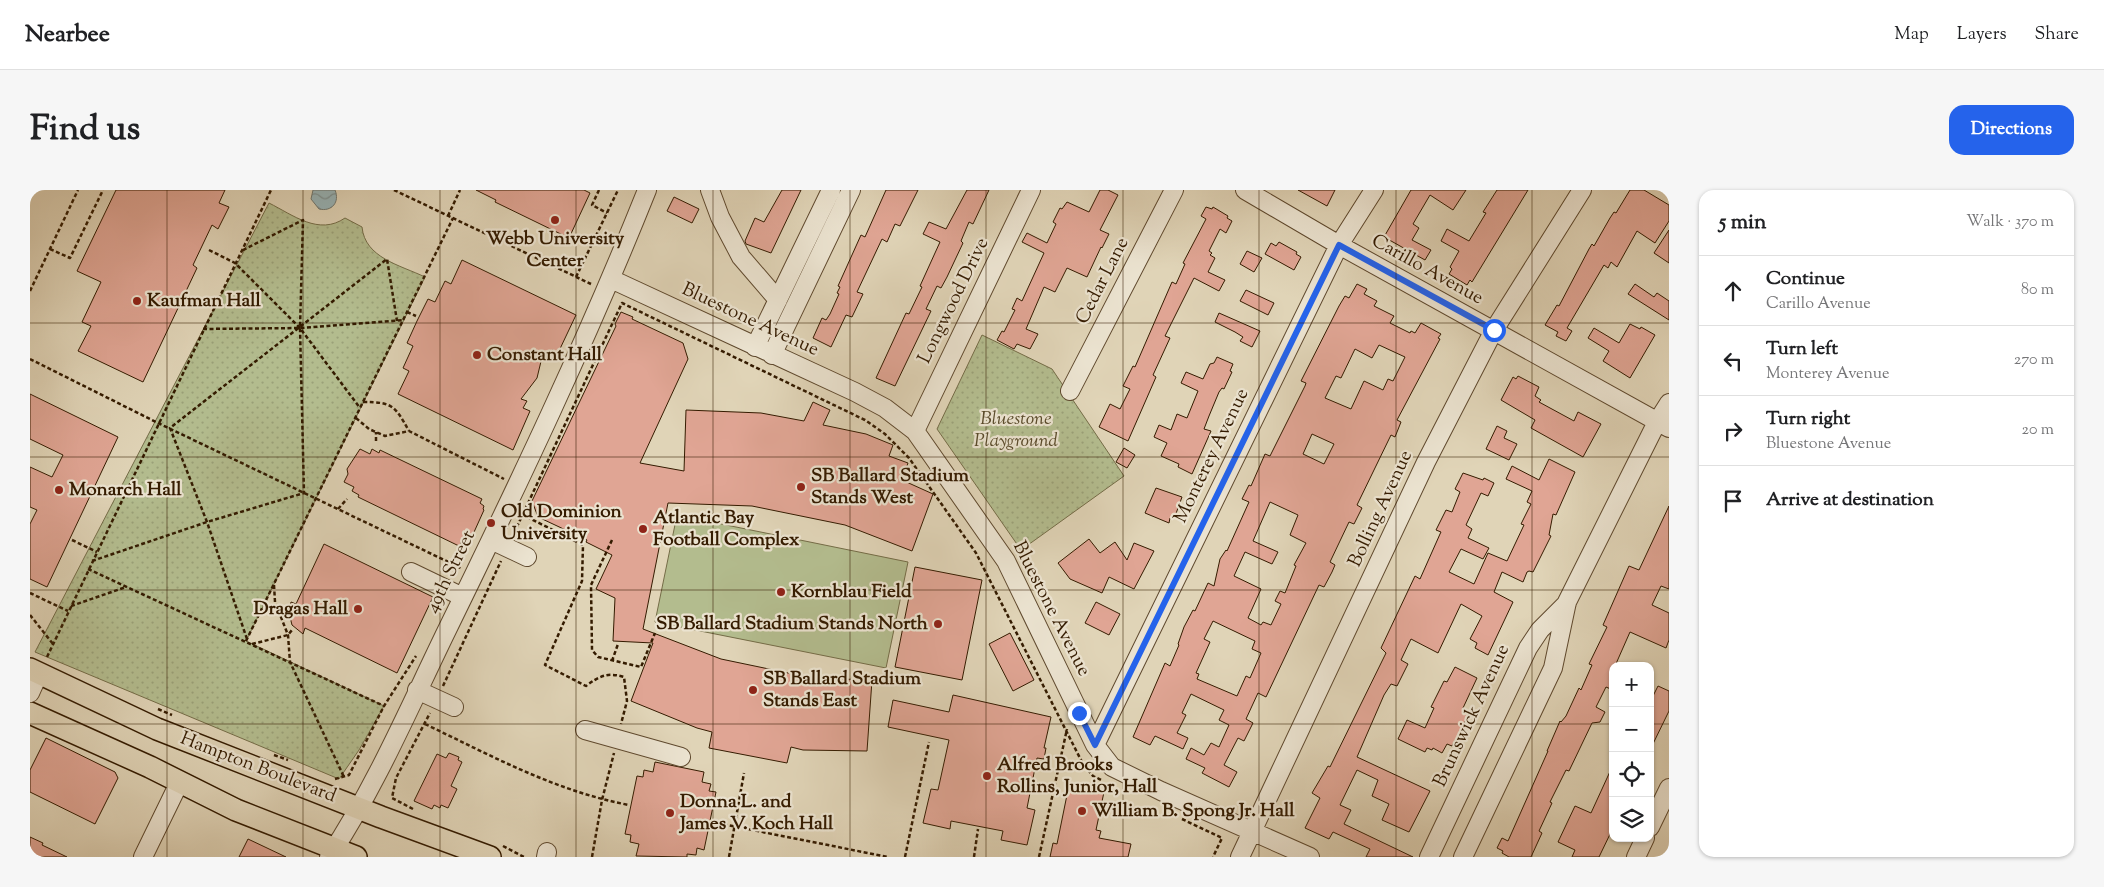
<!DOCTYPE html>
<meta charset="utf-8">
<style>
:root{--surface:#fff;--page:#f6f6f6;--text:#202124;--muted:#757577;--line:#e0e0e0;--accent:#2563eb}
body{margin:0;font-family:"Sorts Mill Goudy",serif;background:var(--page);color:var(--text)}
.controls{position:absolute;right:15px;bottom:15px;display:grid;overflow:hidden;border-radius:10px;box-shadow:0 1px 4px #0004}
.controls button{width:45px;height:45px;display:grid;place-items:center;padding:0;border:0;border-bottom:1px solid var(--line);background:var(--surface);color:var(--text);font:25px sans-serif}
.stop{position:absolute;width:15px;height:15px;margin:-11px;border:4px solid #2563eb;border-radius:50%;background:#fff}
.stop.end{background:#2563eb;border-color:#fff;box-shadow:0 1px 5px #0008}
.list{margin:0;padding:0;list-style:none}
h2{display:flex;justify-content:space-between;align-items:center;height:65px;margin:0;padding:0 20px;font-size:21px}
h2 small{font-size:16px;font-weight:400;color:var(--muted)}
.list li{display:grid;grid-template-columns:32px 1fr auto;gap:15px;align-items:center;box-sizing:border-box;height:70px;padding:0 20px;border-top:1px solid var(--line)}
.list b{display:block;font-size:19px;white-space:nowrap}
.list p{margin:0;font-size:16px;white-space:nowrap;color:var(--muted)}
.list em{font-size:16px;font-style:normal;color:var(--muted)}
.icon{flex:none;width:28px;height:28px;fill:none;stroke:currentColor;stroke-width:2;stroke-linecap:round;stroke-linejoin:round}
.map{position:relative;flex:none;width:1639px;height:667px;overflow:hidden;border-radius:15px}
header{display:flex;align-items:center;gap:30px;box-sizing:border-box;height:70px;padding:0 25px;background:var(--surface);border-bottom:1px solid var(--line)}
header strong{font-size:24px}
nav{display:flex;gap:28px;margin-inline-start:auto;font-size:18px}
.intro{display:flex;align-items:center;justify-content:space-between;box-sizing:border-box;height:120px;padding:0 30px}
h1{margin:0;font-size:35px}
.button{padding:12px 22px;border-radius:15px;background:var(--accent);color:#fff;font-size:18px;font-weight:700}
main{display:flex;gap:30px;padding:0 30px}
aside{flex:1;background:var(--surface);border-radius:15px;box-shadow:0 1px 4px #0004}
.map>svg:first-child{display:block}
</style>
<header>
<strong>Nearbee</strong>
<nav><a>Map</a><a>Layers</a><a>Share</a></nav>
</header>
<div class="intro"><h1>Find us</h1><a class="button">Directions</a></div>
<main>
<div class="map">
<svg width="1639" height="667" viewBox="0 0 1639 667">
<defs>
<pattern id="grass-dots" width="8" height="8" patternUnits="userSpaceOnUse" patternTransform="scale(1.25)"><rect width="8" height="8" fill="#b3bc8e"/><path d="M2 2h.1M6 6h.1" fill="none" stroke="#9ba179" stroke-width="1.8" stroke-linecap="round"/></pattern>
<pattern id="water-waves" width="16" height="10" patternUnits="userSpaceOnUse" patternTransform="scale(1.25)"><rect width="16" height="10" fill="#98b5b9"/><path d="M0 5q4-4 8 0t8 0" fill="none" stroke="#7d9294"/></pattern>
</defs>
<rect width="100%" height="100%" fill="#e0d4b7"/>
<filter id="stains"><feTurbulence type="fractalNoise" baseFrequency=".004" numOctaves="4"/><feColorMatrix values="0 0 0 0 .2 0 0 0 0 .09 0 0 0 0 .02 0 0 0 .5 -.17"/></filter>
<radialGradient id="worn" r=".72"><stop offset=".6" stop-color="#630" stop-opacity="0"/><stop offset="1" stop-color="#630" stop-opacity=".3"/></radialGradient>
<path fill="url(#grass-dots)" stroke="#746c47" d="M 239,13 C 263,25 289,46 315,28 L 332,37 C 335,68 370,75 395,87 L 216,451 L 354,516 L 329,560 L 309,589 L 5,462 Z
M 952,145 L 1022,179 L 1094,286 L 991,360 L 907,239 Z"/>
<path fill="#b3bc8e" stroke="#746c47" d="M 647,325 L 878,372 L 856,478 L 625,432 Z"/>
<path fill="url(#water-waves)" stroke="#70776f" d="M 283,0 L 305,0 C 310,12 302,22 289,19 L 281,9 Z"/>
<path fill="#e0a594" stroke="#341b00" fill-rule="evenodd" d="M 86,0 L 195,0 L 189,13 L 199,17 L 188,39 L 182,35 L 163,75 L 167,78 L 113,192 L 48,161 L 61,136 L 52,132 L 71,92 L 47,81 Z
M 446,0 L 554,0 L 560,3 L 539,48 L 465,12 L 466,10 Z
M 752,0 L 771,0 L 741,63 L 716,54 L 715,51 L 725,28 L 734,32 Z
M 856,0 L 888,0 L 870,36 L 865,34 L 857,52 L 852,49 L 827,102 L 833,104 L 822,127 L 816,125 L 801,157 L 783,148 L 792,128 L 796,130 L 800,124 L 809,104 L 807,103 L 810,97 L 808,96 L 831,45 L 835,47 Z
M 937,0 L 959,0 L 943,34 L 939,32 L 931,51 L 933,53 L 917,87 L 911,98 L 907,96 L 896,119 L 901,121 L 865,196 L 846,188 L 876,123 L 879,124 L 892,97 L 890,96 L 910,52 L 893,44 L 899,32 L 916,39 Z
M 1070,0 L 1078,0 L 1088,5 L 1070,40 L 1079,44 L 1072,58 L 1071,57 L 1057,87 L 1037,78 L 1025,102 L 1014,97 L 996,139 L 1008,144 L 1000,159 L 987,154 L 984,159 L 967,150 L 972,141 L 974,142 L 985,120 L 982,119 L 987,108 L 992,111 L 1014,63 L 992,52 L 997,43 L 1017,53 L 1026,34 L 1023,32 L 1030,18 L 1032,19 L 1037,12 L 1059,22 Z
M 1268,0 L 1305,0 L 1297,16 Z
M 1381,0 L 1436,0 L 1423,20 L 1400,5 L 1383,34 L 1389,38 L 1382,50 L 1401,60 L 1395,70 L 1354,47 Z
M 1467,0 L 1498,0 L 1442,92 L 1440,90 L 1437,95 L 1419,84 L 1422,79 L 1420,77 L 1429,61 L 1411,51 L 1417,39 L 1439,51 L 1456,23 L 1453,22 Z
M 1600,0 L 1614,0 L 1639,15 L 1639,31 L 1625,53 L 1607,41 L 1587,77 L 1581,72 L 1578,78 L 1574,75 L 1537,138 L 1542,141 L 1536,151 L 1526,146 L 1528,142 L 1515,135 L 1527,115 L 1529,116 L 1559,59 L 1562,54 L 1564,56 L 1580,28 L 1584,22 L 1586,23 Z
M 644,7 L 669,19 L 662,33 L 637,21 Z
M 1176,17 L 1182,19 L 1183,17 L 1198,26 L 1197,28 L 1202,31 L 1196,43 L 1190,39 L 1179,61 L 1182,63 L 1180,65 L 1185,68 L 1178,82 L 1195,90 L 1189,101 L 1164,88 L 1135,146 L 1140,148 L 1123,185 L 1126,187 L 1098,251 L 1069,237 L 1080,214 L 1090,219 L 1100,199 L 1093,196 L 1103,176 L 1105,177 L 1142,92 L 1146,94 L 1155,74 L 1153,73 L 1175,31 L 1176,29 L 1171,26 Z
M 1639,40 L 1639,73 L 1624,63 Z
M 1249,52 L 1267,62 L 1266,64 L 1271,67 L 1264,80 L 1235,64 L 1241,53 L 1246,56 Z
M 1217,61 L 1232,68 L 1224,82 L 1210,74 Z
M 432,70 L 546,125 L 528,163 L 522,160 L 518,166 L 513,163 L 507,188 L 491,209 L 497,211 L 493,218 L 500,221 L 483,260 L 368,204 L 379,181 L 373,178 L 383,156 L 377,153 L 387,131 L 398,109 L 405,112 L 415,91 L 421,94 Z
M 1327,94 L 1337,99 L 1334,104 L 1347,111 L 1344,116 L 1364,126 L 1360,133 L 1380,143 L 1381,141 L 1385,143 L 1391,133 L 1411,144 L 1408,148 L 1410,149 L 1367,230 L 1371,232 L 1365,247 L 1361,245 L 1327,315 L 1332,318 L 1324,334 L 1319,332 L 1300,372 L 1305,375 L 1302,382 L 1294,397 L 1289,395 L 1236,507 L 1228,503 L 1216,529 L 1223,533 L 1214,551 L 1208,548 L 1194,575 L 1207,582 L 1199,597 L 1172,583 L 1175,578 L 1156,569 L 1161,558 L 1174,565 L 1181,553 L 1189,557 L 1199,535 L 1189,530 L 1194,520 L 1161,504 L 1152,523 L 1156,525 L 1147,543 L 1158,548 L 1153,559 L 1125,546 L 1120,555 L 1103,547 L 1135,473 L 1140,476 L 1149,455 L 1148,454 L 1154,437 L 1163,420 L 1165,421 L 1178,393 L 1184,396 L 1190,369 L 1196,360 L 1197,361 L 1219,312 L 1212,309 L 1219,295 L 1221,296 L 1235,264 L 1240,266 L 1275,196 L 1276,193 L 1271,191 L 1309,116 L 1315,106 L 1319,108 ZM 1349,155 L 1375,167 L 1363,191 L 1358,189 L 1353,200 L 1334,191 L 1321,219 L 1295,208 L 1306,186 L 1311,188 L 1325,159 L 1342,168 ZM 1282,244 L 1304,254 L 1294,274 L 1273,264 ZM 1240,312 L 1268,325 L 1260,345 L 1276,353 L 1264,375 L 1266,376 L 1255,403 L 1250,401 L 1245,411 L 1251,414 L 1241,435 L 1233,432 L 1231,435 L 1218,428 L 1231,399 L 1204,386 L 1215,362 L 1242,374 L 1248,362 L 1223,351 ZM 1183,431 L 1225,451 L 1222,459 L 1231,463 L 1220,488 L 1216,486 L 1207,506 L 1167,489 L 1169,484 L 1166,483 L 1180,452 L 1174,449 Z
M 1605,94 L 1624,107 L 1627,103 L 1639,111 L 1639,130 L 1598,104 Z
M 1216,100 L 1244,113 L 1238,125 L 1210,111 Z
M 591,122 L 603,127 L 602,129 L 653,153 L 658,169 L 610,273 L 654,281 L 656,220 L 731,223 L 774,231 L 783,212 L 800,220 L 793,235 L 836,244 L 863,255 L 859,266 L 878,273 L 872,290 L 903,304 L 882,361 L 815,335 L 722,316 L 638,313 L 613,439 L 691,469 L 782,488 L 842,490 L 837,561 L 773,560 L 761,557 L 757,573 L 679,558 L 682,542 L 667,538 L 601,511 L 623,453 L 583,451 L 585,408 L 566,399 L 582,365 L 556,352 L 557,350 L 508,327 L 502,311 L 586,136 L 585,134 Z
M 1189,123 L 1230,141 L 1222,157 L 1210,151 L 1213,147 L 1205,142 L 1185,132 Z
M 1600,134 L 1610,139 L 1611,137 L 1625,145 L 1600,188 L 1573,171 L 1579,161 L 1558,148 L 1564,138 L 1589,153 Z
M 1187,167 L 1203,174 L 1200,181 L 1202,182 L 1194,199 L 1192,198 L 1189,202 L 1179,226 L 1174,239 L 1181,241 L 1162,284 L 1148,277 L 1149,274 L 1131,266 L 1137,253 L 1124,247 L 1129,235 L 1141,240 L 1147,224 L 1157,228 L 1168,201 L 1151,193 L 1156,182 L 1173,189 L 1180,174 L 1184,173 Z
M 1488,186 L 1509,197 L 1505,206 L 1511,210 L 1509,212 L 1544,231 L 1548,222 L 1571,234 L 1553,267 L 1501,238 L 1505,230 L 1471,210 L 1483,187 L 1486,189 Z
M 0,204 L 88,247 L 17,397 L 0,389 L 0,334 L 7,320 L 0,317 L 0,277 L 22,287 L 33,265 L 0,249 Z
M 1467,236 L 1477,241 L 1474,248 L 1487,254 L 1479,270 L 1456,259 Z
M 1094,258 L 1105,265 L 1097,278 L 1086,272 Z
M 330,259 L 340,264 L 342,259 L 349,263 L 350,260 L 452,309 L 450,313 L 454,316 L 453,319 L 454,320 L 440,351 L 438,350 L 436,354 L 432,351 L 429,356 L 328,307 L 329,305 L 322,301 L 324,297 L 314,292 L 318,284 L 317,279 Z
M 1519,269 L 1545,282 L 1526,325 L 1523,324 L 1519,345 L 1521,346 L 1503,382 L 1499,381 L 1497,382 L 1493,392 L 1472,382 L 1464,402 L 1483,412 L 1458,465 L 1445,458 L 1447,453 L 1440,449 L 1452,426 L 1431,414 L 1408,463 L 1381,449 L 1371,470 L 1378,474 L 1367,496 L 1361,494 L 1354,505 L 1327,567 L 1400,601 L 1379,642 L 1352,630 L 1359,614 L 1342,606 L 1348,590 L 1327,580 L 1310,615 L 1321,620 L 1314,634 L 1383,667 L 1336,667 L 1340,659 L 1303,642 L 1299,649 L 1275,638 L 1290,608 L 1282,603 L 1298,576 L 1300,577 L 1356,463 L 1351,458 L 1385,386 L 1390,389 L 1410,344 L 1411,342 L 1406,340 L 1416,320 L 1422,322 L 1430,302 L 1425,299 L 1433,283 L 1453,290 L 1454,288 L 1464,293 L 1458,306 L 1451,303 L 1436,335 L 1442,339 L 1438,348 L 1459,358 L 1453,369 L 1431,359 L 1419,382 L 1444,394 L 1458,363 L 1477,371 L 1494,335 L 1491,334 L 1501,314 L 1497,312 L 1502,301 L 1476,289 L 1482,276 L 1509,290 Z
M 1126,298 L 1152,307 L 1144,329 L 1140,328 L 1139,333 L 1115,323 Z
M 1639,316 L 1639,399 L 1631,396 L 1622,415 L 1639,423 L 1639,450 L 1636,458 L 1600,442 L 1585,476 L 1583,476 L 1583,500 L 1576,497 L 1566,517 L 1575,522 L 1570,532 L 1562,533 L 1539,581 L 1536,580 L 1520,612 L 1522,613 L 1509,641 L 1512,643 L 1501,667 L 1479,667 L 1472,663 L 1473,661 L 1467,658 L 1472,648 L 1478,651 L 1518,561 L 1517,561 L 1530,531 L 1531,532 L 1536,526 L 1549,498 L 1551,500 L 1562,475 L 1559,474 L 1577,437 L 1573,435 L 1599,376 L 1609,380 Z
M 1059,349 L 1070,363 L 1085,352 L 1097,370 L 1104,353 L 1124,361 L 1104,399 L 1079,387 L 1072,403 L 1040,389 L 1028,373 Z
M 294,354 L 403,407 L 367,483 L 275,438 L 273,444 L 262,435 L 259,423 L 261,412 L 266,414 Z
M 885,377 L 952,390 L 932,490 L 865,477 Z
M 1066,412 L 1090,424 L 1079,445 L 1055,433 Z
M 980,443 L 1004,490 L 983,501 L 959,454 Z
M 1425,477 L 1447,488 L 1433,518 L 1440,522 L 1422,556 L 1417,554 L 1412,563 L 1403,558 L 1402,560 L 1397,558 L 1395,562 L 1368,549 L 1377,530 L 1395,538 L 1404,518 L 1401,517 L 1414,491 L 1417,492 Z
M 1628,496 L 1639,501 L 1639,521 L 1620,560 L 1620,512 Z
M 923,505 L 1021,527 L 1014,558 L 1016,558 L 1014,569 L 1007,568 L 997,618 L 1005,620 L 997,655 L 971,650 L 973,641 L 921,631 L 920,639 L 893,633 L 901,599 L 908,600 L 919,550 L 858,537 L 863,510 L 919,522 Z
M 16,548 L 85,582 L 88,588 L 65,634 L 0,602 L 0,580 Z
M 419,563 L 429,567 L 428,570 L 432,572 L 421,596 L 427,599 L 418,618 L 411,615 L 410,618 L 404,615 L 402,619 L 384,611 L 407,564 L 416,568 Z
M 625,572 L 674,582 L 672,592 L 681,594 L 679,601 L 686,602 L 674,660 L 667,658 L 666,665 L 657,664 L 657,667 L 606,666 L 609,654 L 600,652 L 601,645 L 595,644 L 607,586 L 613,587 L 614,580 L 623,582 Z
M 1583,575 L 1583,638 L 1569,667 L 1542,667 L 1545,660 L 1528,652 L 1545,616 L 1561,623 Z
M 1039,595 L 1074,602 L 1066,640 L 1071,641 L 1069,648 L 1101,654 L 1098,667 L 1020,667 L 1023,653 L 1027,654 Z
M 0,647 L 13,653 L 12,655 L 37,667 L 0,667 Z
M 218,649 L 256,667 L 209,667 Z"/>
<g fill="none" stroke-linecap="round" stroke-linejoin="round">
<defs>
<path id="minor" d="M 680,0 L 690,27 L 711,67 L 748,110
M 1215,0 L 1309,55 L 1639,238
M 581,89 L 825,202 L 855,218 L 885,241 L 976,371 L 1065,555 L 1082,577 L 1131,601 L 1280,667
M 725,157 L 801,0
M 742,165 L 821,0
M 1040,201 L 1144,0
M 885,241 L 1001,0
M 461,350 L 497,367
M 381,382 L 433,407
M 387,500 L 424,517
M 0,503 L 9,483
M 555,540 L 651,567
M 1065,555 L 1309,55 L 1344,0
M 1620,637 L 1639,598
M 113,667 L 150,591
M 299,667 C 346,596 380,516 417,440 C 488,295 557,150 617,0
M 516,667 L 517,662
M 1210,667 L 1396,272 L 1464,140 L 1552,0
M 1399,667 L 1498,458 L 1510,440 L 1537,413
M 1433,667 L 1523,478 L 1537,412 L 1627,232 L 1639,213
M 1606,667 L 1615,648"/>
<path id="major" d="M 0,479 L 127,539 L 351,627 L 460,667
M 0,523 L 120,577 L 206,620 L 326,667"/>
</defs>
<use href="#minor" stroke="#5f492e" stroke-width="20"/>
<use href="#major" stroke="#341b00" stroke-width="24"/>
<path stroke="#341b00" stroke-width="2.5" stroke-dasharray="4 2.5" stroke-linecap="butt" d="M 364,0 L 561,94
M 569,0 L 562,15 L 577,23
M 418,26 L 430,0
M 20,59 L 40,68 L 73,0
M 179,60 L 205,73 L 270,138 L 330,218
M 546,87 L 588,0
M 0,101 L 48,0
M 377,122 L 386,126
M 173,139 L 270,138 L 374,130
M 0,169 L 128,233 L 431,378
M 333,212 C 363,212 365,216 379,241
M 326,228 L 339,239 L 355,246 L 379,241 L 474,289
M 346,251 L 346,242
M 308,319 L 317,309
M 491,324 L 553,355 L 552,391 L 515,475 L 556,496 C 569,486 578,482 594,487 L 597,511 L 591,534
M 484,343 L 592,113 L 835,230 L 855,244 L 879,268 L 946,363 L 1053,574 L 1063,586 L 1073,591
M 42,350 L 67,362
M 582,350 L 561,395 L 562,460 L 568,467 L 611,477 L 625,443
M 62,371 L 177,332 L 274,303 L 270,138 L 273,30 L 211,61
M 58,379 L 354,516
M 244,395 L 245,412 L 258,445 L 260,472 L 314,587
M 0,403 L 38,421
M 41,416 L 96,397
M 0,425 L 23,454
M 217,449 L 177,332 L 140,238 L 357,69 L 367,131
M 216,451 L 423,28
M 222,454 L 258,445 L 262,440
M 17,467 L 241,0
M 582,471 L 588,454
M 413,496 L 471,371
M 128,519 L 142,525
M 395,534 C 462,566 525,601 599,615
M 244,565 L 258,570
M 305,589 L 319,585 L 354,516 L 386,466
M 383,619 L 362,608 L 366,588 L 400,523
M 1152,629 L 1192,648 L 1183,667
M 687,633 L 858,667
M 473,656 L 494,667
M 562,667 L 572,610 L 584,563
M 699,667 L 714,583
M 875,667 L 899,552
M 944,667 L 948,639
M 1009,667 L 1037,539"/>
<use href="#minor" stroke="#ebe3d0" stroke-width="18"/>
<use href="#major" stroke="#e0d4b7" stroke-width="21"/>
</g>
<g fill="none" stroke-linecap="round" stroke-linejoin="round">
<path stroke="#2563eb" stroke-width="6" d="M 1049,523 L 1065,555 L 1309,55 L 1464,140"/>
</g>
<path fill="none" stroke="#341b00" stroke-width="1" stroke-opacity="0.55" d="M 137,0 L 137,667M 273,0 L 273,667M 410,0 L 410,667M 546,0 L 546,667M 683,0 L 683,667M 820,0 L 820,667M 956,0 L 956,667M 1093,0 L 1093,667M 1229,0 L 1229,667M 1366,0 L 1366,667M 1502,0 L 1502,667M 0,133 L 1639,133M 0,267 L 1639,267M 0,400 L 1639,400M 0,534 L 1583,534M 1620,534 L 1639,534"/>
<g fill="#8f2418" stroke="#ebe3d0" stroke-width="2">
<circle cx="525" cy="30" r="5"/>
<circle cx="107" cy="111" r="5"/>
<circle cx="447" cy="165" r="5"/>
<circle cx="771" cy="297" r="5"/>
<circle cx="29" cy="300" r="5"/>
<circle cx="461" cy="333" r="5"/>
<circle cx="613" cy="339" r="5"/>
<circle cx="751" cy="402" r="5"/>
<circle cx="328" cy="419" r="5"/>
<circle cx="908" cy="434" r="5"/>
<circle cx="723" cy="500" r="5"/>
<circle cx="957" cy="586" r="5"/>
<circle cx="1052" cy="621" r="5"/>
<circle cx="640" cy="623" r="5"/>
</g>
<g text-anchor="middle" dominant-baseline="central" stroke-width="4.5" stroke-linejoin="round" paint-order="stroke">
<g font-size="19" font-weight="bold" fill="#341b00" stroke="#ebe3d0" text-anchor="start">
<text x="525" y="49" text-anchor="middle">Webb University<tspan x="525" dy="22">Center</tspan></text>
<text x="117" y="111">Kaufman Hall</text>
<text x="457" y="165">Constant Hall</text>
<text x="781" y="286">SB Ballard Stadium<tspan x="781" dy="22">Stands West</tspan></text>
<text x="39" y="300">Monarch Hall</text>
<text x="471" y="322">Old Dominion<tspan x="471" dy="22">University</tspan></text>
<text x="623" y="328">Atlantic Bay<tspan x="623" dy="22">Football Complex</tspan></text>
<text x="761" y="402">Kornblau Field</text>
<text x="318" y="419" text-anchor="end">Dragas Hall</text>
<text x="898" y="434" text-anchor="end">SB Ballard Stadium Stands North</text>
<text x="733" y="489">SB Ballard Stadium<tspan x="733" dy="22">Stands East</tspan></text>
<text x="967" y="575">Alfred Brooks<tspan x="967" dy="22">Rollins, Junior, Hall</tspan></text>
<text x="650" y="612">Donna L. and<tspan x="650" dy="22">James V. Koch Hall</tspan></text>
<text x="1062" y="621">William B. Spong Jr. Hall</text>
</g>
<g font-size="19" fill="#341b00" stroke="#ebe3d0">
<text transform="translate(1397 80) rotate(29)">Carillo Avenue</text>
<text transform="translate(1073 91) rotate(-63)">Cedar Lane</text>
<text transform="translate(924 111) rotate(-64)">Longwood Drive</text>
<text transform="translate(720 130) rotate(25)">Bluestone Avenue</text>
<text transform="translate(1182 266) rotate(-64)">Monterey Avenue</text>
<text transform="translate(1351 319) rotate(-65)">Bolling Avenue</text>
<text transform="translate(421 382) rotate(-64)">49th Street</text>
<text transform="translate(1021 419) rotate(63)">Bluestone Avenue</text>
<text transform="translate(1442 526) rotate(-65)">Brunswick Avenue</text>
<text transform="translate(228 578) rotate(21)">Hampton Boulevard</text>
</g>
<g font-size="19" font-style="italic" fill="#5a4b2b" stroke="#ebe3d0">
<text x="986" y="229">Bluestone<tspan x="986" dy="22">Playground</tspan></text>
</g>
</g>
<rect width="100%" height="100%" filter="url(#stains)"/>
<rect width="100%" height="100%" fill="url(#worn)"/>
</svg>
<div class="controls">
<button>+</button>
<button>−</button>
<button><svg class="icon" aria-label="locate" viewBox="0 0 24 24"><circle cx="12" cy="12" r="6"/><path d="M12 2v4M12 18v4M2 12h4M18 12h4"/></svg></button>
<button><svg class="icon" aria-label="layers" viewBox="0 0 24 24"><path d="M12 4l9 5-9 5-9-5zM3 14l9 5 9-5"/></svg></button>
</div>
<div class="stop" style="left:1464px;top:140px"></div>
<div class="stop end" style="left:1049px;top:523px"></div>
</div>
<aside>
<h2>5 min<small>Walk · 370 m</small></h2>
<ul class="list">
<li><svg class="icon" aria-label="ahead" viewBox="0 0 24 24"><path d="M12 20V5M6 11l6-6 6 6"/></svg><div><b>Continue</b><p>Carillo Avenue</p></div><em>80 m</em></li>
<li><svg class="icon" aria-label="left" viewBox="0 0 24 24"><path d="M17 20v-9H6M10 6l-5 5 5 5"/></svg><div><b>Turn left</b><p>Monterey Avenue</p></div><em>270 m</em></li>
<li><svg class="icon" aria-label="right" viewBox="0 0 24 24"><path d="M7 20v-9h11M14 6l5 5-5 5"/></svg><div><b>Turn right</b><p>Bluestone Avenue</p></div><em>20 m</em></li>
<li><svg class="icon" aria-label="arrive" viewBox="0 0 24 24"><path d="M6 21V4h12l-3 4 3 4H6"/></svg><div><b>Arrive at destination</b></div></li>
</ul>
</aside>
</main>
